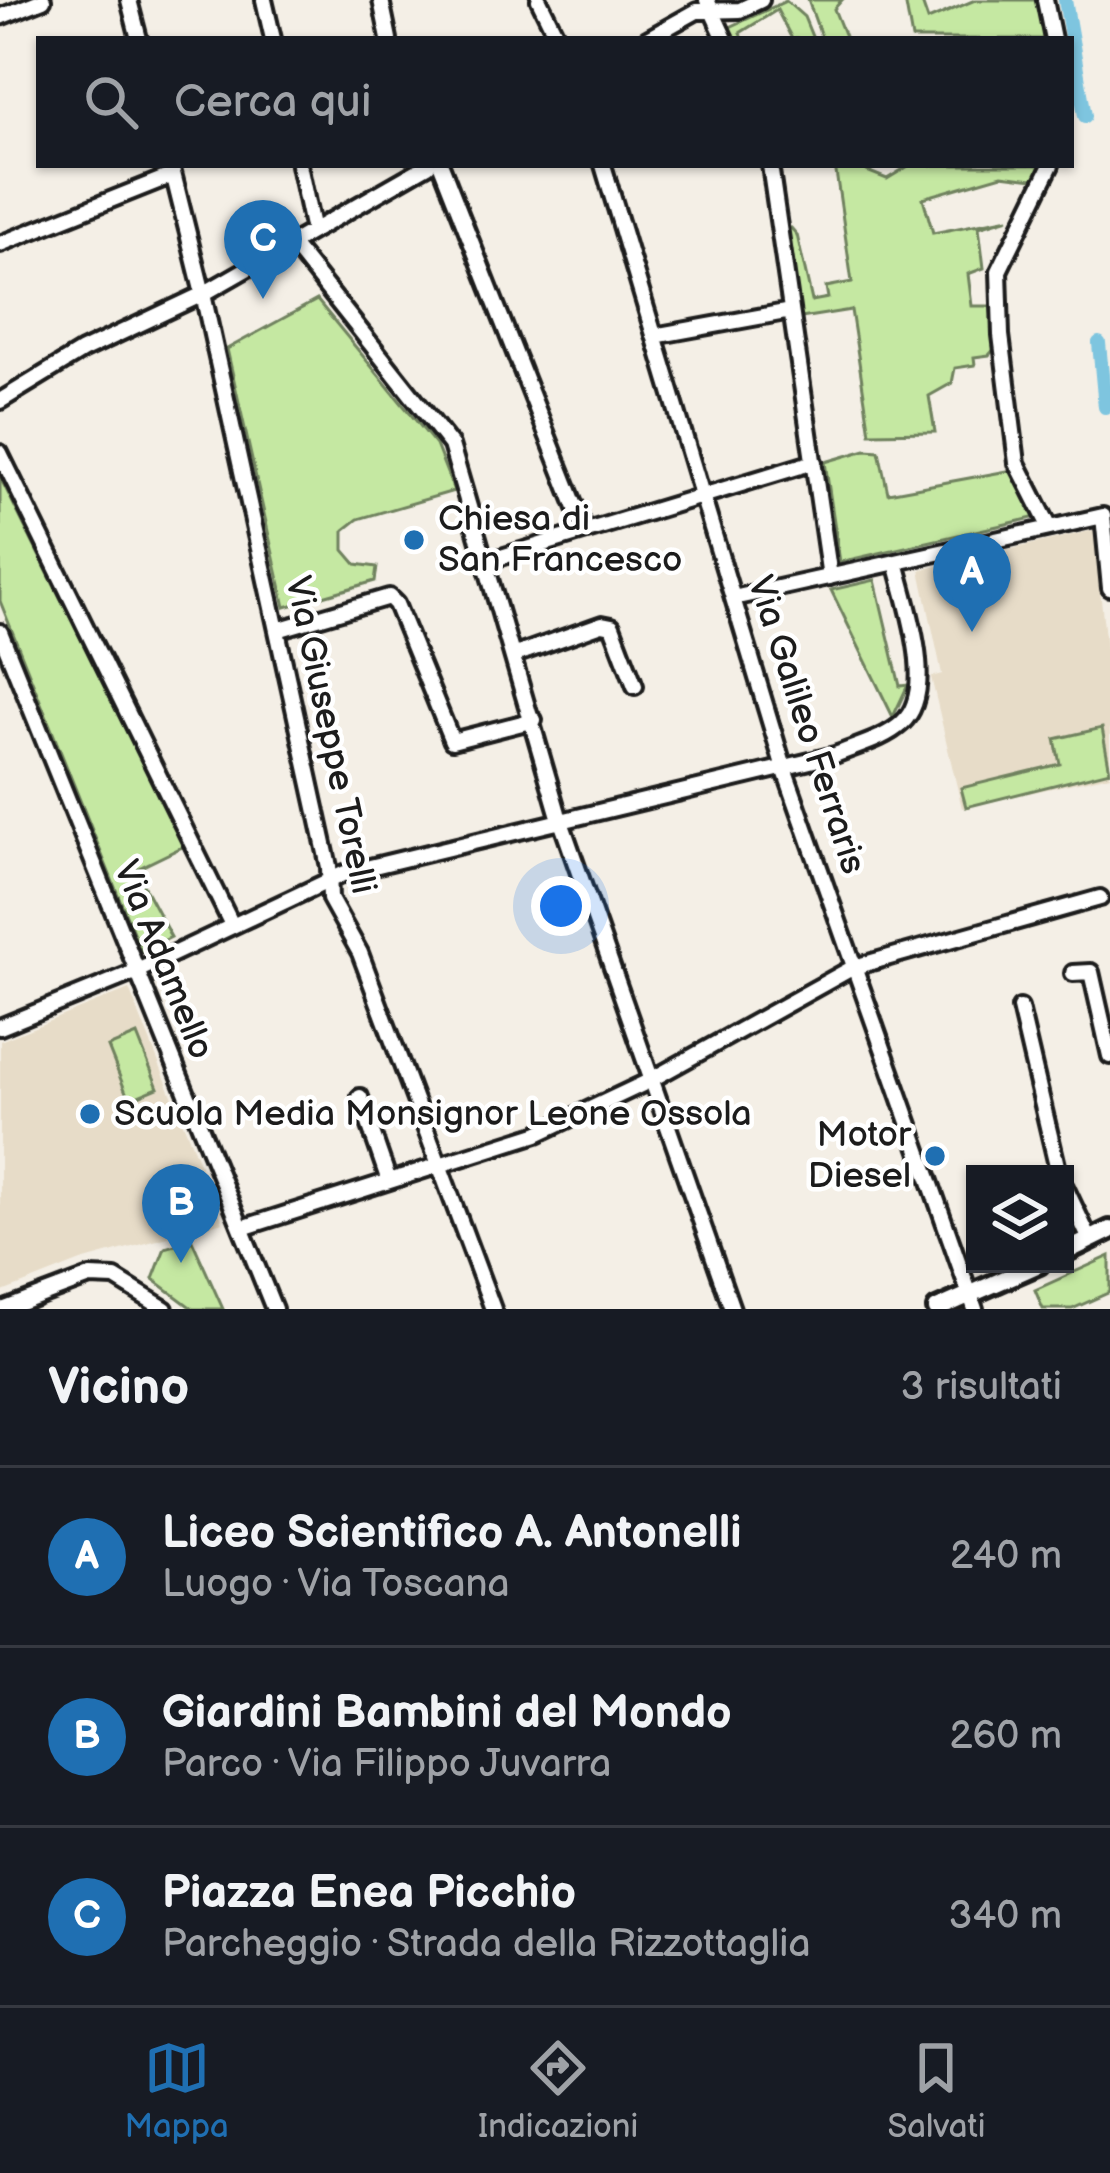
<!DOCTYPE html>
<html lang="it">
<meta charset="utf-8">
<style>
:root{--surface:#171b24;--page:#20242c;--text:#f1f3f6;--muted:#9ea1a6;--line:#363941;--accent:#1f6fb2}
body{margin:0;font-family:"Balsamiq Sans",sans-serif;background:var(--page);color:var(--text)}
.controls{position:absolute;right:36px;bottom:36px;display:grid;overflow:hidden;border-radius:0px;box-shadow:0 3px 9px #0004}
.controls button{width:108px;height:108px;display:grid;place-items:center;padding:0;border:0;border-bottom:3px solid var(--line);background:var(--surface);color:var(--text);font:60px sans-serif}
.you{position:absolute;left:561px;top:906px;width:42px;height:42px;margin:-30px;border:9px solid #fff;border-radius:50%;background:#1a73e8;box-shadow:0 0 0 18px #1a73e833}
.badge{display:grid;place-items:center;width:78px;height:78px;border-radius:50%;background:var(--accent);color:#fff;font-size:39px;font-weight:700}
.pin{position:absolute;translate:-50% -99px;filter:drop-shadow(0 3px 6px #0008)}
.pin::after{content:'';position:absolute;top:63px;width:42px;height:36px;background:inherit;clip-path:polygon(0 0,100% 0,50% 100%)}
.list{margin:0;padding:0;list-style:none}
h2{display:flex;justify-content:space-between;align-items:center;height:156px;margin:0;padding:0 48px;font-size:51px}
h2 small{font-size:39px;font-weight:400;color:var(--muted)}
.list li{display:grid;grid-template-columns:78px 1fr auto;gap:36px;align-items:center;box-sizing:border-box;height:180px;padding:0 48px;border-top:3px solid var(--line)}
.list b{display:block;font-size:45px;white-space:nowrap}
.list p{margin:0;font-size:39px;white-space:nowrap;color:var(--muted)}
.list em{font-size:39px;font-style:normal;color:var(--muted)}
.icon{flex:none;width:66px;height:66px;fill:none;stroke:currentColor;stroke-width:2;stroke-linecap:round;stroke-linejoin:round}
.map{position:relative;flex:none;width:1110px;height:1309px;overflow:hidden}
.search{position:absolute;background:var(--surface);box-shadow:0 3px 9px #0004;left:36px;right:36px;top:36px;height:132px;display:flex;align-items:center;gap:30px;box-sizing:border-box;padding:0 42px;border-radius:0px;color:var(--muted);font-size:45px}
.sheet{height:696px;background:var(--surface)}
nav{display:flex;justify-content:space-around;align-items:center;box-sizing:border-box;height:168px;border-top:3px solid var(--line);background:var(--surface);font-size:33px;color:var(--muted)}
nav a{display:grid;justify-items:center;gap:6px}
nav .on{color:var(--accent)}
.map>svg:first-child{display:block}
</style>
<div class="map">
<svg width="1110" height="1309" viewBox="0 0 1110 1309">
<rect width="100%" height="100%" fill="#f4efe6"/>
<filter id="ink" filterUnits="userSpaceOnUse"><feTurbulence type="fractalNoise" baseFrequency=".00833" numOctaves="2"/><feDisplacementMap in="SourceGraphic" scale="24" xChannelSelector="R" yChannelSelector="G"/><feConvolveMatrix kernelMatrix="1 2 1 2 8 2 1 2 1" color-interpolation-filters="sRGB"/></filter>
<g filter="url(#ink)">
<path fill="#e7dcc8" d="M 1094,530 L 1110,687 L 1110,775 L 962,808 L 931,677 L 942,674 L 920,570 Z
M 129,989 L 223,1222 L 81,1261 L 0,1293 L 0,1041 Z"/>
<path fill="#c5e8a2" stroke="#70825f" stroke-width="3" d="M 808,0 L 842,0 L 834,9 L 846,39 L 822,39 Z
M 905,0 L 921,0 L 928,20 L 975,0 L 1039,0 L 1045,39 L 912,39 Z
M 786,1 L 804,17 L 813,39 L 792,39 L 777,10 L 740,33 L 742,39 L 733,39 L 728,28 Z
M 835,165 L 864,165 L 867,171 L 887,179 L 910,165 L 1045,165 L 1033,179 L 1002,175 L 923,198 L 933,233 L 1009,218 L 979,227 L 984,268 L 968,274 L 972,306 L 990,306 L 997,346 L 989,355 L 974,357 L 975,365 L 955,368 L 952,383 L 929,396 L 935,432 L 870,433 L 851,310 L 801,318 L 786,229 L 791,228 L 797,235 L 812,301 L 828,298 L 826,287 L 852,282 Z
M 317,300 L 436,445 L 454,491 L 358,519 L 344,530 L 344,550 L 356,564 L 377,567 L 375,581 L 285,607 L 227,349 Z
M 866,450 L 879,451 L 888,493 L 1013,470 L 1037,517 L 840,562 L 825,462 Z
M 0,477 L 184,846 L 135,870 L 171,937 L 141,952 L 0,601 Z
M 875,580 L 900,686 L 908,685 L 893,717 L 831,590 Z
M 1102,728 L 1110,771 L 966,807 L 961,788 L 1060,764 L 1055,739 Z
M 137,1035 L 158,1088 L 129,1100 L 108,1047 Z
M 192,1240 L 223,1309 L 193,1309 L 153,1279 L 165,1248 Z
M 1110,1256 L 1110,1292 L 1072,1309 L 1043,1309 L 1035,1290 Z"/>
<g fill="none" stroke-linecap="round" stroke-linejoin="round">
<path stroke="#7ec5df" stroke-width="14" d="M 1065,0 L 1085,116
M 1099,343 L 1105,407"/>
<defs>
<path id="minor" d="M 129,0 L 139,39
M 264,0 L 273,39
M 381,0 L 389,39
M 539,0 L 558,39
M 707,0 L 725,39
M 1045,0 L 1053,39
M 0,17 L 43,0
M 647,39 L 697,11 L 740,10 L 761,0
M 171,165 L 203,294 L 329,867 L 330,899 L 360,953 L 493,1309
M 299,165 L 313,231
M 441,165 L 585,531
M 603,165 L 784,768 L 975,1309
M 770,165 L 830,577
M 1051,165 L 999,271 L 1001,335 L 1017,463 L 1050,528 L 1103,516 L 1110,588
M 291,243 L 451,445 L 558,813 L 732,1309
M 0,244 L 173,175
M 654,336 L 791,311
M 0,401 L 82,351 L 203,294 L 428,165
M 0,453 L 231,923
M 488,561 L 814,462
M 733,598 L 1050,528
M 277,630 L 389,597 L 396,604 L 452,741 L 534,720
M 0,632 L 274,1309
M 515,655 L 602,624 L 612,626 L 635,686
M 1073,973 L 1091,972 L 1110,1056
M 1020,1008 L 1059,1174
M 0,1027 L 135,972 L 345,873 L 835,755 C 856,746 885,739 902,723 C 938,691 906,603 896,562
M 360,1097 L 389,1181
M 1065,1187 L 1090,1240
M 242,1228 L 537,1134 L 645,1083 L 854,967 L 1100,898
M 5,1309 L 90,1277 L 115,1278 L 165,1309"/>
<path id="major" d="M 1065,1252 L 1110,1230
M 937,1309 L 1039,1264"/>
</defs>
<use href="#minor" stroke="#1c1c1c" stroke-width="22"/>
<use href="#major" stroke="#1c1c1c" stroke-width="26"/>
<use href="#minor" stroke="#fff" stroke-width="14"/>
<use href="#major" stroke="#fff" stroke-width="16"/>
</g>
</g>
<g fill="#1f6fb2" stroke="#fff" stroke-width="4.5">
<circle cx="414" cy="540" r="12"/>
<circle cx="90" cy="1114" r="12"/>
<circle cx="935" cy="1156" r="12"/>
</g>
<g text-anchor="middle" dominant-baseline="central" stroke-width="9" stroke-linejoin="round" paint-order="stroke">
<g font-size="36" fill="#1c1c1c" stroke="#fff" text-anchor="start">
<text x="438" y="519">Chiesa di<tspan x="438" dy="41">San Francesco</tspan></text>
<text x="114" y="1114">Scuola Media Monsignor Leone Ossola</text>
<text x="911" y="1135" text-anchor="end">Motor<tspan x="911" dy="41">Diesel</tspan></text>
</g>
<g font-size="36" fill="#1c1c1c" stroke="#fff">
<text transform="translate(806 725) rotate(72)">Via Galileo Ferraris</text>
<text transform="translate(330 735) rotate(78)">Via Giuseppe Torelli</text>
<text transform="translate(163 960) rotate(68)">Via Adamello</text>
</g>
</g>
</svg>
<div class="controls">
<button><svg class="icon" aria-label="layers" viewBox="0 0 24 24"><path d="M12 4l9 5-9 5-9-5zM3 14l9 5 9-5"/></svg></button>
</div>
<div class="you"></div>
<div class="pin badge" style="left:972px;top:632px">A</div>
<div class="pin badge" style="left:181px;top:1263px">B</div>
<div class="pin badge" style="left:263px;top:299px">C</div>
<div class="search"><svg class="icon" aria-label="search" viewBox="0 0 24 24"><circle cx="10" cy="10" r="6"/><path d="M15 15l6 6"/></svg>Cerca qui</div>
</div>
<section class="sheet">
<h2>Vicino<small>3 risultati</small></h2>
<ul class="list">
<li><span class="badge">A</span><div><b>Liceo Scientifico A. Antonelli</b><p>Luogo · Via Toscana</p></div><em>240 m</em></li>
<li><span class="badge">B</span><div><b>Giardini Bambini del Mondo</b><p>Parco · Via Filippo Juvarra</p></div><em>260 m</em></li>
<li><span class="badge">C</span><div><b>Piazza Enea Picchio</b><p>Parcheggio · Strada della Rizzottaglia</p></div><em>340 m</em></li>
</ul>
</section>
<nav>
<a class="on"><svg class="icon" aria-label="map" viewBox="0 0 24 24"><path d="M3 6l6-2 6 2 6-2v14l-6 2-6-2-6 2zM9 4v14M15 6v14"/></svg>Mappa</a>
<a><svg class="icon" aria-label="directions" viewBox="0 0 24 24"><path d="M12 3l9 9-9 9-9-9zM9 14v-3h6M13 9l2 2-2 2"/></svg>Indicazioni</a>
<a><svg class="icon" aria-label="saved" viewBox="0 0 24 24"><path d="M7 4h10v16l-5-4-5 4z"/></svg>Salvati</a>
</nav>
